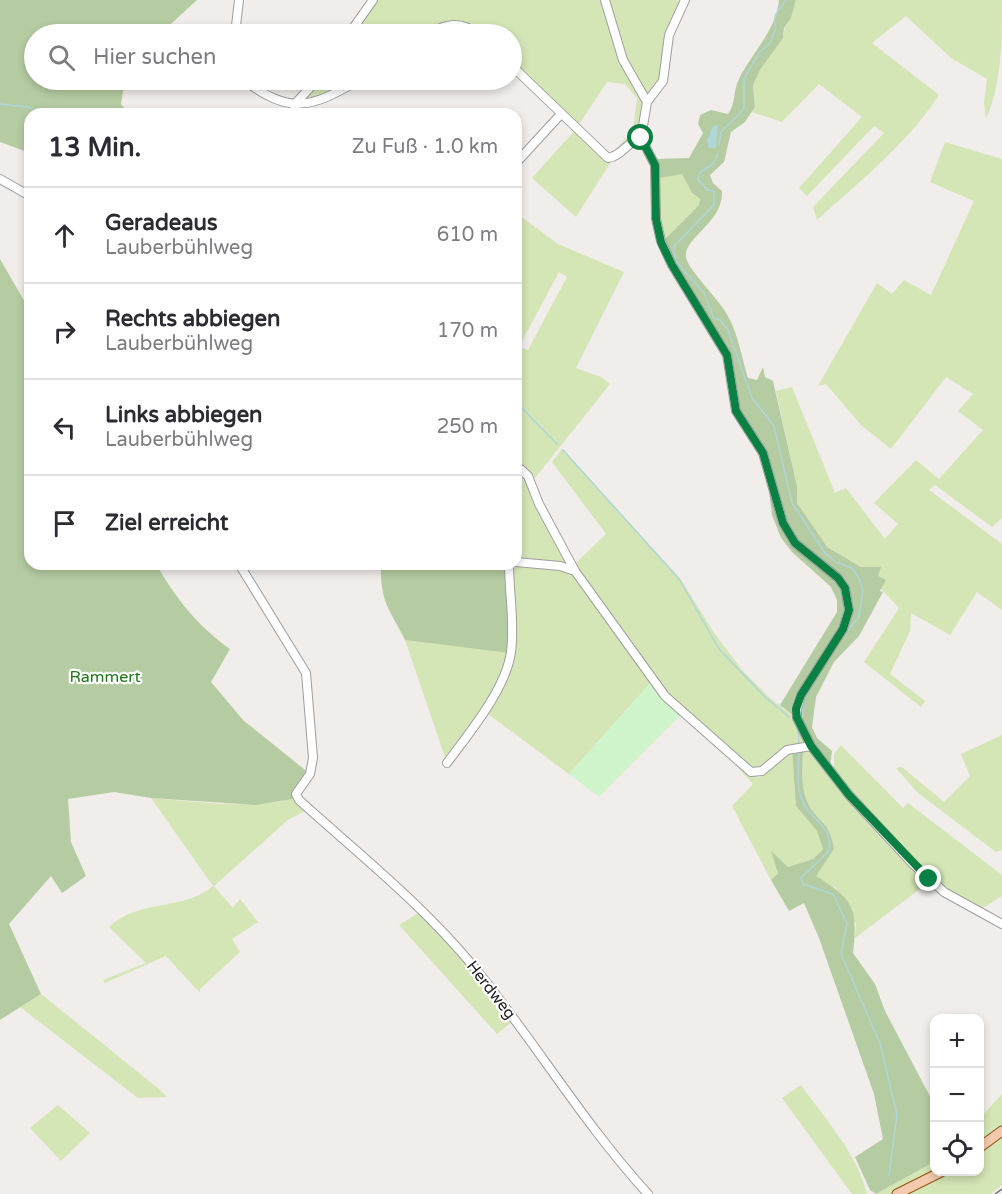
<!DOCTYPE html>
<html lang="de">
<meta charset="utf-8">
<style>
:root{--surface:#fff;--page:#f2f2f3;--text:#2b2b33;--muted:#7c7c81;--line:#e1e1e2}
body{margin:0;font-family:"Varela Round",sans-serif;background:var(--page);color:var(--text)}
.controls{position:absolute;right:18px;bottom:18px;display:grid;overflow:hidden;border-radius:12px;box-shadow:0 3px 9px #0003}
.controls button{width:54px;height:54px;display:grid;place-items:center;padding:0;border:0;border-bottom:2px solid var(--line);background:var(--surface);color:var(--text);font:30px sans-serif}
.stop{position:absolute;width:18px;height:18px;margin:-14px;border:4px solid #0b8043;border-radius:50%;background:#fff}
.stop.end{background:#0b8043;border-color:#fff;box-shadow:0 2px 6px #0008}
.list{margin:0;padding:0;list-style:none}
h2{display:flex;justify-content:space-between;align-items:center;height:78px;margin:0;padding:0 24px;font-size:26px}
h2 small{font-size:20px;font-weight:400;color:var(--muted)}
.list li{display:grid;grid-template-columns:39px 1fr auto;gap:18px;align-items:center;box-sizing:border-box;height:96px;padding:0 24px;border-top:2px solid var(--line)}
.list b{display:block;font-size:22px;white-space:nowrap}
.list p{margin:0;font-size:20px;white-space:nowrap;color:var(--muted)}
.list em{font-size:20px;font-style:normal;color:var(--muted)}
.icon{flex:none;width:33px;height:33px;fill:none;stroke:currentColor;stroke-width:2;stroke-linecap:round;stroke-linejoin:round}
.map{position:relative;flex:none;width:1002px;height:1194px;overflow:hidden}
.search{position:absolute;background:var(--surface);box-shadow:0 3px 9px #0003;left:24px;top:24px;width:498px;height:66px;display:flex;align-items:center;gap:15px;box-sizing:border-box;padding:0 21px;border-radius:33px;color:var(--muted);font-size:22px}
.panel{position:absolute;background:var(--surface);box-shadow:0 3px 9px #0003;left:24px;top:108px;width:498px;height:462px;border-radius:18px}
.map>svg:first-child{display:block}
</style>
<div class="map">
<svg width="1002" height="1194" viewBox="0 0 1002 1194">
<rect width="100%" height="100%" fill="#f1edea"/>
<path fill="#d4e5b6" fill-rule="evenodd" d="M 373,0 L 677,0 L 683,4 L 676,16 L 663,81 L 647,102 L 642,134 L 614,157 L 576,217 L 532,178 L 576,129 L 512,66 L 512,34 L 478,34 L 462,25 L 429,34 L 349,34 ZM 607,82 L 625,84 L 637,98 L 633,130 L 608,158 L 576,129 Z
M 796,0 L 1002,0 C 1002,41 1002,83 986,119 L 984,103 L 987,79 L 951,58 L 906,16 L 872,43 L 939,95 C 907,144 860,181 817,220 L 813,207 L 884,133 L 874,126 L 807,196 L 799,188 L 862,117 L 819,84 L 782,122 L 752,112 L 755,107 L 753,85 L 760,70 L 783,38 L 785,27 L 791,18 Z
M 317,80 L 359,80 L 345,88 L 294,105 Z
M 945,142 L 1002,159 L 1002,518 L 992,527 L 935,485 L 929,490 L 1002,544 L 1002,610 L 977,592 L 950,635 L 911,613 L 910,631 L 890,674 L 925,701 L 921,707 L 864,662 L 899,608 L 861,567 L 827,547 L 804,516 L 797,503 L 797,486 L 776,391 L 792,387 L 835,493 L 846,488 L 885,539 L 898,524 L 874,503 L 916,460 L 939,479 L 983,430 L 958,411 L 973,394 L 946,377 L 891,449 L 861,425 L 826,384 L 818,386 L 877,283 L 892,294 L 904,280 L 931,295 L 974,201 L 930,182 Z
M 682,173 L 692,193 L 700,199 L 699,205 L 663,241 L 658,220 L 659,178 Z
M 516,213 L 558,244 L 624,272 L 576,368 L 601,377 L 610,384 L 535,478 L 529,476 L 570,559 L 652,681 L 569,774 L 484,711 L 447,763 L 405,640 L 511,652 L 509,564 L 516,564 ZM 559,272 L 567,277 L 528,350 L 519,347 Z
M 562,449 L 680,578 L 714,633 L 743,671 L 771,699 L 794,716 L 806,743 C 786,748 774,765 754,771 L 666,695 L 658,684 L 659,680 L 657,681 L 574,565 L 606,534 L 552,462 Z
M 1002,735 L 1002,850 L 996,852 L 918,793 L 896,768 L 902,767 L 944,802 L 970,776 L 961,754 Z
M 841,745 L 903,808 L 908,803 L 1002,875 L 1002,896 L 981,909 L 940,885 L 885,831 L 834,772 L 834,754 Z
M 803,748 L 816,754 L 859,813 L 929,882 L 855,938 L 856,924 L 837,889 L 815,876 L 834,849 C 830,820 815,821 807,801 C 800,785 803,764 803,748 Z
M 792,750 L 796,806 L 817,831 L 823,849 L 813,859 L 788,867 L 772,853 L 778,875 L 771,880 L 732,806 L 753,784 L 726,754 L 750,774 L 759,778 Z
M 296,794 L 309,809 L 289,819 L 214,886 L 233,908 L 240,899 L 258,922 L 232,939 L 240,952 L 200,989 L 200,993 L 166,956 L 105,983 L 103,980 L 146,963 L 109,927 C 138,899 184,911 213,886 L 151,798 C 180,800 277,813 296,794 Z
M 422,911 L 471,968 L 512,1022 L 497,1034 L 399,925 Z
M 41,994 L 159,1089 L 167,1097 L 138,1098 L 20,1007 Z
M 801,1085 C 825,1119 857,1153 867,1194 L 852,1194 L 782,1098 Z
M 1002,1094 L 1002,1185 L 991,1194 L 876,1194 L 934,1162 L 934,1172 L 980,1172 L 980,1118 Z
M 58,1105 L 90,1133 L 61,1161 L 30,1128 Z"/>
<path fill="#b5cca3" d="M 0,0 L 197,0 L 160,34 L 34,34 L 34,80 L 125,80 L 121,104 L 129,114 L 30,114 L 30,153 L 0,142 Z
M 779,0 L 796,0 L 791,18 L 784,28 L 783,38 L 760,70 L 753,85 L 755,107 L 745,122 L 731,132 L 724,162 L 710,175 L 713,183 L 722,191 C 724,222 683,238 686,257 C 688,271 722,301 730,320 C 739,338 742,359 748,378 L 757,380 L 763,367 L 765,377 L 773,381 L 797,486 L 797,503 L 827,547 L 861,567 L 881,567 L 878,576 L 886,580 L 880,591 L 883,592 L 859,636 L 834,662 L 816,697 L 812,727 L 817,738 L 832,751 L 830,766 L 794,716 L 780,705 L 837,612 L 837,600 L 831,587 L 792,552 L 781,538 L 772,515 L 764,452 L 737,411 L 732,370 L 663,241 L 699,205 L 700,199 L 692,193 L 682,174 L 659,178 L 656,159 L 689,158 L 703,133 L 698,124 L 700,115 L 711,110 L 728,114 C 736,104 733,90 739,79 C 751,54 777,29 779,0 Z
M 0,259 L 30,311 L 30,564 L 156,564 C 176,599 198,626 230,649 L 211,682 L 243,720 L 310,774 L 292,799 L 256,805 L 151,798 L 114,792 L 68,799 L 71,842 L 86,876 L 62,893 L 51,876 L 9,924 L 41,994 L 0,1020 Z
M 381,564 L 509,564 L 511,653 L 405,640 C 389,608 380,602 381,564 Z
M 803,748 C 803,764 800,785 807,801 C 816,822 830,820 834,849 L 816,876 C 854,899 858,909 853,953 L 875,984 L 885,1011 L 934,1104 L 934,1162 L 876,1194 L 870,1190 L 855,1157 L 883,1139 L 874,1094 L 819,938 L 804,903 L 789,911 L 771,880 L 778,874 L 771,851 L 788,867 L 813,859 L 823,849 L 817,831 L 796,806 L 792,750 Z"/>
<path fill="#d0f5cd" d="M 652,681 L 663,698 L 681,715 L 599,797 L 569,774 Z"/>
<path fill="#afd6d9" d="M 718,125 L 716,148 L 709,148 L 707,141 L 713,126 Z"/>
<g fill="none" stroke-linecap="round" stroke-linejoin="round">
<path stroke="#afd6d9" stroke-width="1.5" d="M 0,104 L 29,107 L 39,114
M 719,145 L 721,132 L 744,109 L 744,79 L 759,53 L 770,43 L 776,27 L 774,21 L 776,14 L 786,0
M 718,154 L 712,165 L 699,173 L 698,179 L 707,190 L 714,191 L 714,205 L 674,246 L 675,260 L 704,293 L 714,318 L 720,320 L 728,330 L 752,398 L 774,426 L 792,503 L 825,553 L 836,562 L 852,568 L 859,578 L 863,590 L 859,617 L 843,636
M 516,402 L 557,444
M 563,450 L 679,579 L 719,649 L 765,697 L 789,717
M 802,722 L 804,699 L 821,670
M 798,729 L 799,745
M 799,750 C 799,766 795,787 803,802 C 811,820 834,827 829,851 L 801,878 L 803,884 L 833,894 L 847,923 L 841,954 L 880,1043 L 897,1115 L 889,1175"/>
<defs>
<path id="minor" d="M 605,0 L 623,60 L 647,102 L 641,138 L 655,165 L 656,219 L 661,241 L 672,265 L 727,355 L 736,411 L 763,453 L 783,523 L 795,543 L 838,578 L 845,588 L 849,610 L 843,629 L 801,695 L 797,709 L 797,718 L 811,746 L 849,795 L 913,864 L 944,892 L 1002,924
M 235,34 L 239,0
M 349,34 L 373,0
M 429,34 C 447,23 461,21 478,34
M 512,66 L 608,158 C 622,156 627,142 641,138
M 244,80 C 290,115 311,108 359,80
M 647,102 L 663,81 L 669,35 L 685,0
M 295,114 L 294,105 L 317,80
M 516,163 L 561,114
M 0,179 L 30,196
M 516,465 L 528,476 L 539,504 L 575,571 L 665,696 L 751,772 L 762,771 L 787,750 L 811,746
M 516,562 L 560,566 L 575,571
M 239,564 L 306,673 L 313,758 L 310,774 L 296,794 L 299,800 C 359,854 423,905 474,967 C 534,1040 583,1123 648,1194
M 447,763 C 469,733 506,689 511,652 C 515,623 509,593 509,564"/>
<path id="major" d="M 980,1147 L 1002,1131
M 897,1194 L 941,1172"/>
</defs>
<use href="#minor" stroke="#9f9f9f" stroke-width="10"/>
<use href="#major" stroke="#8f5210" stroke-width="11"/>
<use href="#minor" stroke="#fff" stroke-width="8"/>
<use href="#major" stroke="#f3caad" stroke-width="9"/>
<path stroke="#707070" stroke-width="1.5" stroke-dasharray="12 12" stroke-linecap="butt" d="M 995,1194 L 1002,1189"/>
</g>
<g fill="none" stroke-linecap="round" stroke-linejoin="round">
<path stroke="#0b8043" stroke-width="8" d="M 641,138 L 655,165 L 656,219 L 661,242 L 672,265 L 727,355 L 736,411 L 763,453 L 783,523 L 795,543 L 838,578 L 845,588 L 849,610 L 843,629 L 801,695 L 796,709 L 797,718 L 811,746 L 849,795 L 929,879"/>
</g>
<g text-anchor="middle" dominant-baseline="central" stroke-width="4.5" stroke-linejoin="round" paint-order="stroke">
<g font-size="16" fill="#1f7718" stroke="#fff">
<text x="105" y="677">Rammert</text>
</g>
<g font-size="16" fill="#222" stroke="#fff">
<text transform="translate(491 990) rotate(52)">Herdweg</text>
</g>
</g>
</svg>
<div class="controls">
<button>+</button>
<button>−</button>
<button><svg class="icon" aria-label="locate" viewBox="0 0 24 24"><circle cx="12" cy="12" r="6"/><path d="M12 2v4M12 18v4M2 12h4M18 12h4"/></svg></button>
</div>
<div class="stop" style="left:641px;top:138px"></div>
<div class="stop end" style="left:929px;top:879px"></div>
<div class="search"><svg class="icon" aria-label="search" viewBox="0 0 24 24"><circle cx="10" cy="10" r="6"/><path d="M15 15l6 6"/></svg>Hier suchen</div>
<section class="panel">
<h2>13 Min.<small>Zu Fuß · 1.0 km</small></h2>
<ul class="list">
<li><svg class="icon" aria-label="ahead" viewBox="0 0 24 24"><path d="M12 20V5M6 11l6-6 6 6"/></svg><div><b>Geradeaus</b><p>Lauberbühlweg</p></div><em>610 m</em></li>
<li><svg class="icon" aria-label="right" viewBox="0 0 24 24"><path d="M7 20v-9h11M14 6l5 5-5 5"/></svg><div><b>Rechts abbiegen</b><p>Lauberbühlweg</p></div><em>170 m</em></li>
<li><svg class="icon" aria-label="left" viewBox="0 0 24 24"><path d="M17 20v-9H6M10 6l-5 5 5 5"/></svg><div><b>Links abbiegen</b><p>Lauberbühlweg</p></div><em>250 m</em></li>
<li><svg class="icon" aria-label="arrive" viewBox="0 0 24 24"><path d="M6 21V4h12l-3 4 3 4H6"/></svg><div><b>Ziel erreicht</b></div></li>
</ul>
</section>
</div>
